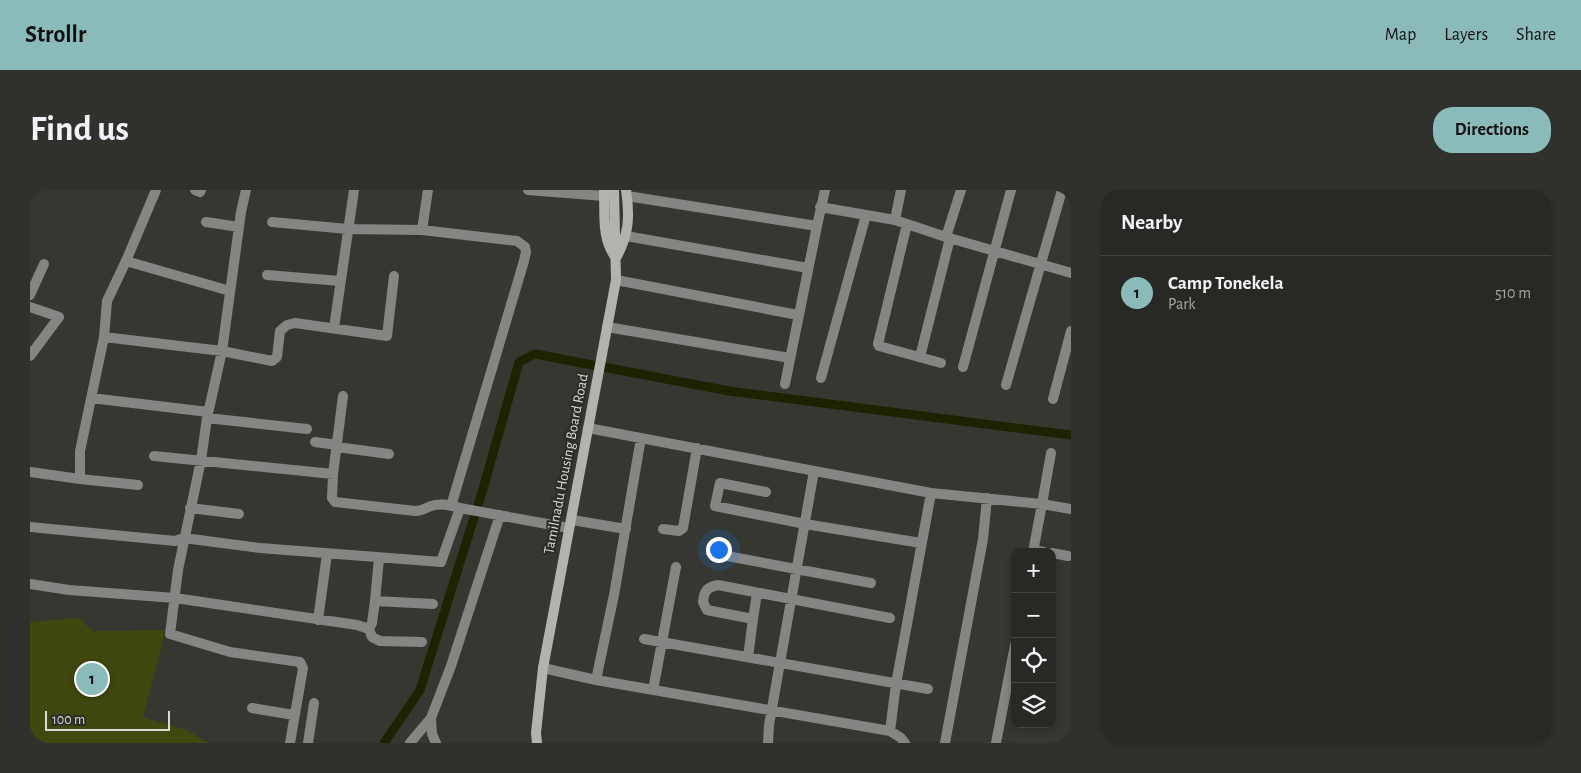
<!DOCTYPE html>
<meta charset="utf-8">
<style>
:root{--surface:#282925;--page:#30312d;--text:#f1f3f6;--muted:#a5a6a7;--line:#444542;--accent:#8bbbb9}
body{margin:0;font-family:"Alegreya Sans",sans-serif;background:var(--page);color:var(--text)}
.controls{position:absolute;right:15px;bottom:15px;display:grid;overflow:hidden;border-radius:10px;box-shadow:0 2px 8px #0003}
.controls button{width:45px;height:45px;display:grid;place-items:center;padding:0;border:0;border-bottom:1px solid var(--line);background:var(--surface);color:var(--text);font:25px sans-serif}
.scale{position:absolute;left:15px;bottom:12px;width:125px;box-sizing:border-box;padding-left:5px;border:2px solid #d9dad6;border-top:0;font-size:14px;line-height:18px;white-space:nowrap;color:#d9dad6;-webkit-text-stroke:4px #2c2d27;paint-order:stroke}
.you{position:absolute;left:688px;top:359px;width:18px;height:18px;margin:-12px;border:4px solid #fff;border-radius:50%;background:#1a73e8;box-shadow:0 0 0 8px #1a73e833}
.badge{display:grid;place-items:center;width:32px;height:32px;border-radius:50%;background:var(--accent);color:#111;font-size:16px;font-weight:700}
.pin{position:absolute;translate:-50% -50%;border:2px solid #fff;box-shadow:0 1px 5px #0006}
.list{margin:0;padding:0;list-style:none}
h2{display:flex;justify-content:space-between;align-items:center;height:65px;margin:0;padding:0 20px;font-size:21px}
h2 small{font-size:16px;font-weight:400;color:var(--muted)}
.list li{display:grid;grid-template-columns:32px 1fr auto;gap:15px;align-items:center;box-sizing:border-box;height:75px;padding:0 20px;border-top:1px solid var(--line)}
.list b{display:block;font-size:19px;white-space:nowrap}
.list p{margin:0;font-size:16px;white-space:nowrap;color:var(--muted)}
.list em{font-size:16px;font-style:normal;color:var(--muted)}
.icon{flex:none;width:28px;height:28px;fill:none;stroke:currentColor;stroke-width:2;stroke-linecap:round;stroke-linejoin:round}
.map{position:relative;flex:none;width:1041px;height:553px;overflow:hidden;border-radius:20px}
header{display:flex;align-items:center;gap:30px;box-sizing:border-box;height:70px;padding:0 25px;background:var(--accent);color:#111}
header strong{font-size:24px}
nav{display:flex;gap:28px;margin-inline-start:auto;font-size:18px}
.intro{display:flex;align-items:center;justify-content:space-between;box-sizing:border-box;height:120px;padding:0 30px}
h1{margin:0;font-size:35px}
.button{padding:12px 22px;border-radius:20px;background:var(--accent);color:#111;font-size:18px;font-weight:700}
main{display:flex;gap:30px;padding:0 30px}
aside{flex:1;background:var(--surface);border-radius:20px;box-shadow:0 2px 8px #0003}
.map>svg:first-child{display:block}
</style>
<header>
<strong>Strollr</strong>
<nav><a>Map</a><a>Layers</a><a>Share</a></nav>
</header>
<div class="intro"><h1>Find us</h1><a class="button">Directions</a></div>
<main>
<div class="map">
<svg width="1041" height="553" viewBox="0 0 1041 553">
<rect width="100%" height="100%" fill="#363731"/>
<path fill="#40480f" d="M 49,428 L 63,441 L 134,440 L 133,451 L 113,527 L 156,540 L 179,553 L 0,553 L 0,432 Z"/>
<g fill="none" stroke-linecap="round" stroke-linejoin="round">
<path stroke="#1d2200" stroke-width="9" d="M 354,553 L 390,500 L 453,299 L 489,172 L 505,164 L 699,201 L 1041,245"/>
<path stroke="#858683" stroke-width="10" d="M 165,0 L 170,2 L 171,0
M 216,0 L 211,22 L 192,161 L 177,228 L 171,270 L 148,380 L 140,444 L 200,462 L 270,472 L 273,478 L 260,553
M 498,0 L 574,6
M 597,6 L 787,36 L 795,0
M 790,17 L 865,30 L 916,47 L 1041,83
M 865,30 L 871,0
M 176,32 L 209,37
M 242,32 L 318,39 L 392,40 L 487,51 L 495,57 L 496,62 L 494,71 L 421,316
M 877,34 L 848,154 L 849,156 L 911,173
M 392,40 L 398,0
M 596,46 L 778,78
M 916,47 L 931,0
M 96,71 L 200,101
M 237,85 L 310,91
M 586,90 L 768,125
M 0,105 L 14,74
M 0,117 L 29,127 L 0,166
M 577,137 L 760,168
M 304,138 L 324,0
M 74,147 L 192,161 L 242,171 L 247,167 L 250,141 L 257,135 L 265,133 L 357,146 L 364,86
M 890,167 L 920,48
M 933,177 L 981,0
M 791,188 L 836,25
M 755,194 L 787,36
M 976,195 L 1032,0
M 313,206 L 303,284 L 302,308 L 305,312 L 385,321 C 392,321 395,318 401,316 C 410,313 418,315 427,317
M 61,208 L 178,222
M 1023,209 L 1041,141
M 177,228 L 277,239
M 558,238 L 901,303 L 1012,314 L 1003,362
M 285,252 L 307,255
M 307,257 L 359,264
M 1021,263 L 1012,314 L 1041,319
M 124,266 L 303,284
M 0,282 L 50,289 L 50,261 L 74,147 L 77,111 L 96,71 L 126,0
M 50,289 L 108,295
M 736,302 L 690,293 L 685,316 L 775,334 L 891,353
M 160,318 L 209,324
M 542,330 L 596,339
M 0,337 L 145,351 L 154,348 L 230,358 L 411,372 L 430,318 L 539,338
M 633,339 L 649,341 L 653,338 L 667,258
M 1003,360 L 1014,362
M 681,363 L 841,393
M 1022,363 L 1038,366
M 0,394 L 39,400 L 145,408 L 327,435 L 339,439 L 342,447 L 350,451 L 392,452
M 345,411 L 349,368
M 723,429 L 727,403
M 288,430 L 297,364
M 339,439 L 342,433 L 345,411 L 403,414
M 614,449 L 898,499
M 718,467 L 723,429 L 677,420 L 673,412 C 674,401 677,397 688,395 L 860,428
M 513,478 L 566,490 L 860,541 L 871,548 L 875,553
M 566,490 L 584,405 L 611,248
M 623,500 L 646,377
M 222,518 L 264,525
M 860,541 L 866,494 L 901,303
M 278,553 L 284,513
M 380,553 L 401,528
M 406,553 L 402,544 L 401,528 L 421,476 L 470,325
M 738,553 L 739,535 L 784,281
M 915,553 L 953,349 L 957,308
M 966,553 L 985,455"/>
<path stroke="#b2b3ae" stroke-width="10" d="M 574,0 C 575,23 571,49 586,68 C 599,45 600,26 596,0
M 507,553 L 506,543 L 513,478 L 586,90 L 584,0"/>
</g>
<g text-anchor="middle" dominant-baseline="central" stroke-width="4.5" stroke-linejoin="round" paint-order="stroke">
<g font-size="15" fill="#d9dad6" stroke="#2c2d27">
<text transform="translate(536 274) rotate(-79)">Tamilnadu Housing Board Road</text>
</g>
</g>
</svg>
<div class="controls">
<button>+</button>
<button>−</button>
<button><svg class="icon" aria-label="locate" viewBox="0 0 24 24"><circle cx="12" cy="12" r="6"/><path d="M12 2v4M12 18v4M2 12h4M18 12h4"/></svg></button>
<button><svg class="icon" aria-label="layers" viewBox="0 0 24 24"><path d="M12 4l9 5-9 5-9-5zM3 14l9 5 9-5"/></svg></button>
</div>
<div class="scale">100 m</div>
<div class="you"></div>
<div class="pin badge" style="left:62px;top:489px">1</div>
</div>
<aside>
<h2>Nearby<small></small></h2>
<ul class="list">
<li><span class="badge">1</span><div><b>Camp Tonekela</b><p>Park</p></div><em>510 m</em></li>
</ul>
</aside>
</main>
